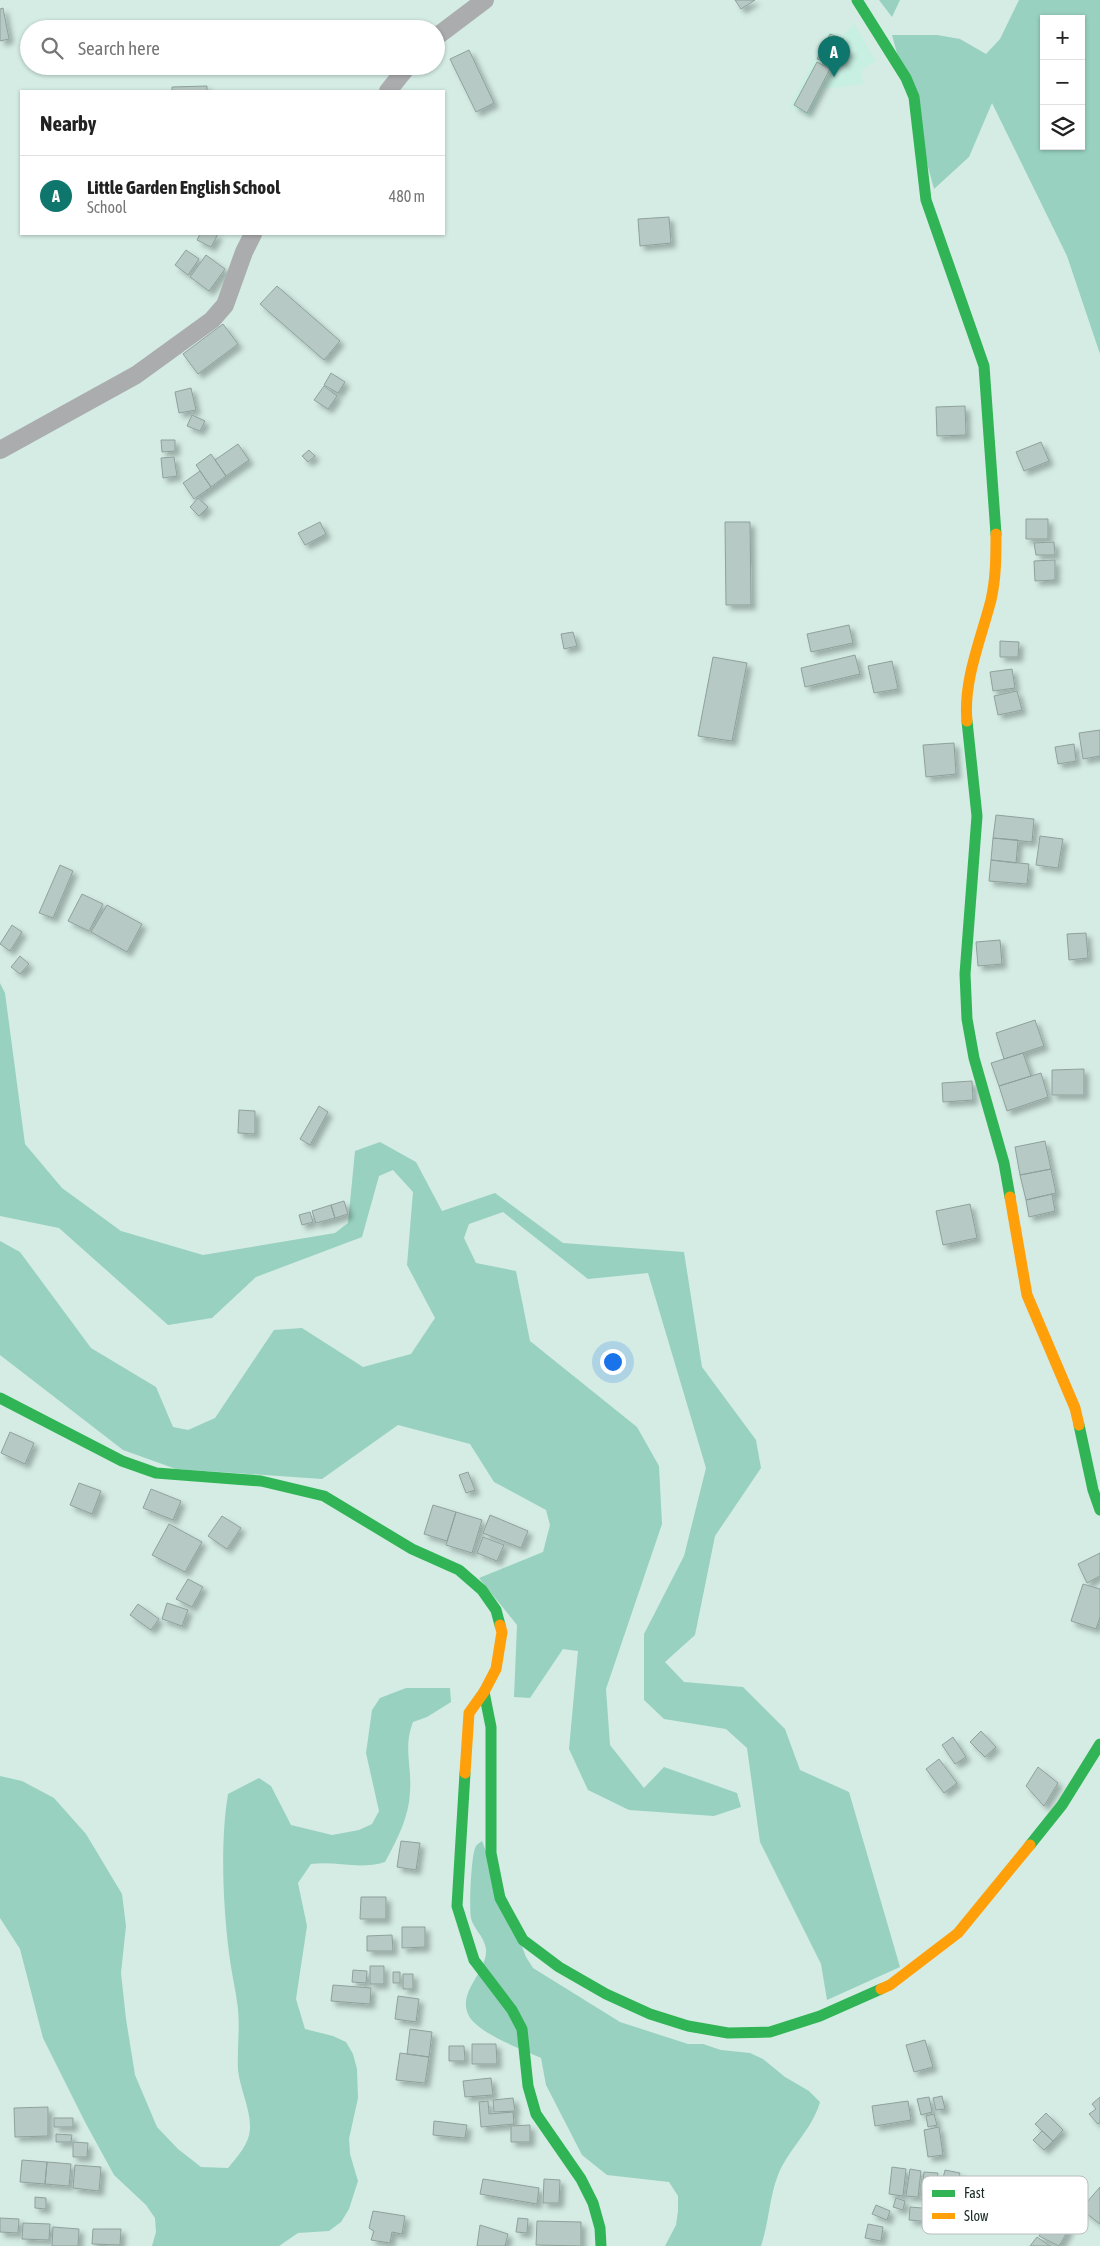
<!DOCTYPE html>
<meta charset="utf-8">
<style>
:root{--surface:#fff;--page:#f2f2f2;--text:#222;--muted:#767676;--line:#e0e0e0;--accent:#0f766e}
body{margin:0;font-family:"Asap Condensed",sans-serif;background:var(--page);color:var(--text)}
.controls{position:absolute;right:15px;top:15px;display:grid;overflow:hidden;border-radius:0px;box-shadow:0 1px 4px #0004}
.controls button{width:45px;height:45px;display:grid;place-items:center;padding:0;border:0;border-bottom:1px solid var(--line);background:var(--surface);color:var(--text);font:25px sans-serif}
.you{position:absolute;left:612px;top:1361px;width:18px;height:18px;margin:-12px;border:4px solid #fff;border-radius:50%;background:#1a73e8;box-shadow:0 0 0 8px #1a73e833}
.badge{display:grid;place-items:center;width:32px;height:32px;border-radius:50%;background:var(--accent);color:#fff;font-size:16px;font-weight:700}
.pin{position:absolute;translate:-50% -41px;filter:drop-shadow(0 1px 2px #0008)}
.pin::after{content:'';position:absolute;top:26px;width:18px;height:15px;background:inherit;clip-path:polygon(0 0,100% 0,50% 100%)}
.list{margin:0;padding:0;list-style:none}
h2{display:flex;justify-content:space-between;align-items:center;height:65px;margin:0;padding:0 20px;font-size:21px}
h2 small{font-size:16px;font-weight:400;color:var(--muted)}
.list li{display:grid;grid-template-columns:32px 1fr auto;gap:15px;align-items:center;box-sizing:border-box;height:80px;padding:0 20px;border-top:1px solid var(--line)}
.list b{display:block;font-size:19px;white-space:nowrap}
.list p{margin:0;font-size:16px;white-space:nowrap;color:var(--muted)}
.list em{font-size:16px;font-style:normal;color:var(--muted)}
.icon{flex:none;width:28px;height:28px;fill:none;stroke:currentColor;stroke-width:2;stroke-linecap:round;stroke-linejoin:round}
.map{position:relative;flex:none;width:1100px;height:2246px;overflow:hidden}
.search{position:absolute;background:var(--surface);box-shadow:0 1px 4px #0004;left:20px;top:20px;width:425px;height:55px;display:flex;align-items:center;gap:12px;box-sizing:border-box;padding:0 18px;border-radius:28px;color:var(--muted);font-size:19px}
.panel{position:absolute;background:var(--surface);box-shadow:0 1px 4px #0004;left:20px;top:90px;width:425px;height:145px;border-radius:0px}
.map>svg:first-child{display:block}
</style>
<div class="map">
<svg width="1100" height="2246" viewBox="0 0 1100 2246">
<defs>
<filter id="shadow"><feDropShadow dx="4.5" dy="4.5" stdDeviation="2.5" flood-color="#0004"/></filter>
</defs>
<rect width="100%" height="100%" fill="#d4ece4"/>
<path fill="#c7efe2" d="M 854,24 L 876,61 L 861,70 L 863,84 L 823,89 L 810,117 L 790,107 L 829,31 L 843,36 Z"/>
<path fill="#98d1c0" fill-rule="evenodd" d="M 879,0 L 900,0 L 892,17 Z
M 1019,0 L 1100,0 L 1100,354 L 1067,256 L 992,103 L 969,157 L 934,189 L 892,35 L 937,35 L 960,39 L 986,54 L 1000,39 ZM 1044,19 L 1081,19 L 1081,146 L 1044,146 Z
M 0,983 L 5,993 L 25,1144 L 62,1188 L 121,1231 L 203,1255 L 335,1233 L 348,1223 L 355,1151 L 380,1142 L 416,1162 L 442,1211 L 495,1193 L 563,1243 L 684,1252 L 702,1367 L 756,1440 L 761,1468 L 715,1536 L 695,1635 L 665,1662 L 684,1682 L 743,1687 L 785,1729 L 800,1770 L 849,1792 L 900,1967 L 827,2000 L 821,1964 L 760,1842 L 747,1748 L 726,1729 L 664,1719 L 644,1700 L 644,1634 L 684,1556 L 706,1468 L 648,1273 L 588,1279 L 503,1212 L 469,1224 L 464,1238 L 476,1263 L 516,1271 L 530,1341 L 637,1427 L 659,1466 L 662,1524 L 606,1689 L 610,1745 L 644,1788 L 664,1767 L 737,1793 L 741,1807 L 714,1816 L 629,1810 L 588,1790 L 569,1749 L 578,1651 L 563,1649 L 530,1698 L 514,1697 L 517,1625 L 479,1578 L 543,1552 L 550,1525 L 546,1510 L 494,1482 L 470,1444 L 398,1425 L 322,1479 L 176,1469 L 123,1450 L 0,1355 L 0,1241 L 20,1252 L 91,1348 L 156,1387 L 173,1427 L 188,1430 L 215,1418 L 274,1330 L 302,1328 L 363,1367 L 411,1354 L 435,1318 L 407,1265 L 413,1192 L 393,1170 L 379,1176 L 362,1237 L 256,1277 L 212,1318 L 168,1325 L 59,1228 L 0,1216 Z
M 406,1688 L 450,1688 L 451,1702 L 427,1717 L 413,1722 C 403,1746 412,1767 410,1792 C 409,1817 397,1840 385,1862 C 360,1870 337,1861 311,1864 L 298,1883 L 307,1926 L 296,1999 L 305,2029 L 333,2036 L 346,2042 L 353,2054 L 357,2069 L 358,2098 L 349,2139 L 350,2154 L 358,2181 L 349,2209 L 341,2222 L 329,2231 L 298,2233 L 279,2246 L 152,2246 L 156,2232 L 155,2218 L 146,2205 L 114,2175 L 85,2122 L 43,2038 L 20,1949 L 0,1918 L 0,1776 L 22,1781 L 54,1798 L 86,1834 L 122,1894 L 126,1926 L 121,1973 L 126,2019 L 135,2075 L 157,2127 L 178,2149 L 201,2167 L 228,2168 C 238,2156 249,2144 250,2129 C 251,2110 240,2089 238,2070 C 237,2049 240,2029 238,2009 C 236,1990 231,1972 229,1953 C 223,1905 220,1842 228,1794 L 259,1778 L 271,1786 L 291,1825 L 332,1835 L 359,1830 L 372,1824 L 379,1811 L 366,1753 L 372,1710 L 380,1698 Z
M 482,1841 L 526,1957 L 533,1968 L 620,2022 L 688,2044 L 703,2044 L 721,2050 L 750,2053 L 763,2059 L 785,2077 L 809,2091 L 820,2102 C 812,2130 789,2148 778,2175 C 769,2198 769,2223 761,2246 L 665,2246 L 676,2225 L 678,2211 L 678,2196 L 669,2182 L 607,2175 L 582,2155 L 546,2085 L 541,2058 C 522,2049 479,2034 469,2016 C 456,1992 488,1972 486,1949 C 484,1936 473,1928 471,1918 C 469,1908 471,1854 476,1846 C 477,1844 480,1843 482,1841 Z"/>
<path fill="#b7c9c4" stroke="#8fa19b" filter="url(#shadow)" d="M 735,0 L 755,0 L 741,9 Z
M 3,8 L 9,39 L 0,41 L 0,9 Z
M 830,34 L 844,39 L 840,47 L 850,51 L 843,64 L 839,62 L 837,66 L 817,59 Z
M 469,50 L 494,103 L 476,112 L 450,59 Z
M 817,62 L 830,69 L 807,113 L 794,105 Z
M 207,86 L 207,91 L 172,91 L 172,87 Z
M 669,217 L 671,243 L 640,246 L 638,219 Z
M 200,234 L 218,234 L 211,247 L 197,240 Z
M 186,250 L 199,259 L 188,275 L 175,265 Z
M 206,255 L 225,269 L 209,291 L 190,277 Z
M 277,286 L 340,341 L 324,360 L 260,304 Z
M 223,324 L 238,344 L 198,374 L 183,354 Z
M 331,373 L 345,382 L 338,393 L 324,385 Z
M 324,386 L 337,396 L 328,409 L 314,400 Z
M 191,388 L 196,410 L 179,413 L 175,392 Z
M 965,406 L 966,435 L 937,436 L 936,407 Z
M 192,415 L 205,421 L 200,431 L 187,426 Z
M 161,440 L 175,440 L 175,451 L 162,452 Z
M 1041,442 L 1049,461 L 1024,471 L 1016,452 Z
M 238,444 L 249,460 L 226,476 L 215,460 Z
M 309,450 L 315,456 L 308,462 L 302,456 Z
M 211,454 L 226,476 L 211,487 L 196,465 Z
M 174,457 L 177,476 L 163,478 L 161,458 Z
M 200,471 L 211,487 L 194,499 L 183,483 Z
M 198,498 L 208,507 L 199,516 L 190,507 Z
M 1026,519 L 1048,519 L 1048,539 L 1026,539 Z
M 320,522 L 326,534 L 305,545 L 298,533 Z
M 725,522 L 750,522 L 751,605 L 726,605 Z
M 1054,542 L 1055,555 L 1036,555 L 1034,543 Z
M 1055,560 L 1055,580 L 1035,581 L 1034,561 Z
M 849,625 L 853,643 L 811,652 L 807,634 Z
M 573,632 L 577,646 L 564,649 L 561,634 Z
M 1000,641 L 1019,642 L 1018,657 L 1000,657 Z
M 855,655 L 860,674 L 805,687 L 801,668 Z
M 713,657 L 747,663 L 732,741 L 698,736 Z
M 892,661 L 898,689 L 874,693 L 868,666 Z
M 1012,669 L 1015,688 L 993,691 L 990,672 Z
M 1017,691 L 1022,710 L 998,715 L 994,696 Z
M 1100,730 L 1100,756 L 1083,759 L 1079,733 Z
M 954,743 L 956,774 L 926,777 L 923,745 Z
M 1074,744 L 1076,761 L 1058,764 L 1055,747 Z
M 996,815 L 1034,819 L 1032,842 L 993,838 Z
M 1040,836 L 1063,839 L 1058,868 L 1036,865 Z
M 993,838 L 1018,840 L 1016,863 L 991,860 Z
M 991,860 L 1029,864 L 1027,884 L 989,881 Z
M 60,865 L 73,871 L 53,918 L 39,913 Z
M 82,894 L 103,904 L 89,931 L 68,921 Z
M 107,905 L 142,924 L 127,952 L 91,932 Z
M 12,925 L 22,932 L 10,951 L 0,944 Z
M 1086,933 L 1088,958 L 1069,960 L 1067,934 Z
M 1000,940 L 1002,964 L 978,966 L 976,942 Z
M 20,956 L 29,964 L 20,974 L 11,967 Z
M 1035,1020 L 1044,1046 L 1004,1059 L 996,1033 Z
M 1023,1053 L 1031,1076 L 999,1086 L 991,1063 Z
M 1084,1069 L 1084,1095 L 1052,1095 L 1052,1070 Z
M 1041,1073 L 1048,1097 L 1007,1111 L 999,1086 Z
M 972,1081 L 973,1100 L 943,1102 L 942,1083 Z
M 319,1106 L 328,1112 L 310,1145 L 300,1139 Z
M 239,1110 L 255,1111 L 255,1134 L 238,1133 Z
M 1045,1141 L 1051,1169 L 1020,1175 L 1015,1147 Z
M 1051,1169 L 1056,1193 L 1026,1200 L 1020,1175 Z
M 1052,1194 L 1055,1211 L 1029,1217 L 1026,1200 Z
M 344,1201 L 348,1214 L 335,1218 L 331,1205 Z
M 970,1204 L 977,1238 L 943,1245 L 936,1211 Z
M 331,1205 L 335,1218 L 316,1223 L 312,1211 Z
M 310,1212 L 313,1222 L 302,1225 L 299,1215 Z
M 10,1432 L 34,1443 L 25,1464 L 1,1453 Z
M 468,1472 L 475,1490 L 466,1493 L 459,1475 Z
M 79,1483 L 101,1491 L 92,1514 L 70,1505 Z
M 151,1489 L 181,1501 L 173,1520 L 143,1508 Z
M 433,1505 L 456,1512 L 447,1541 L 424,1534 Z
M 456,1512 L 482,1520 L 472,1553 L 446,1545 Z
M 490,1515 L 528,1531 L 521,1548 L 483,1533 Z
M 222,1516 L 241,1528 L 227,1549 L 208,1536 Z
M 169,1524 L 202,1542 L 185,1572 L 152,1555 Z
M 483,1537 L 504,1545 L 497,1561 L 477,1553 Z
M 1100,1553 L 1100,1576 L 1087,1583 L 1078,1564 Z
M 188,1579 L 203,1587 L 192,1607 L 176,1599 Z
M 1083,1584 L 1100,1589 L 1100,1617 L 1096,1629 L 1071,1621 Z
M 167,1603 L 188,1610 L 182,1626 L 162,1619 Z
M 138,1604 L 159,1619 L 151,1630 L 130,1615 Z
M 981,1731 L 996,1747 L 985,1757 L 970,1742 Z
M 953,1737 L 966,1757 L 955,1764 L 942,1745 Z
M 939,1759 L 957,1783 L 944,1793 L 926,1769 Z
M 1038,1767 L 1058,1783 L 1044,1806 L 1026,1786 Z
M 401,1841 L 420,1843 L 416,1870 L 397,1867 Z
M 361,1897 L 386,1897 L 386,1919 L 360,1919 Z
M 402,1927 L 425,1927 L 425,1947 L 402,1948 Z
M 392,1935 L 393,1951 L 367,1951 L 367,1936 Z
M 370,1966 L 384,1966 L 384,1984 L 370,1984 Z
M 353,1970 L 367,1971 L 366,1983 L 352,1982 Z
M 393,1972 L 400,1972 L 400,1983 L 393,1983 Z
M 403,1974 L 413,1974 L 413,1989 L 403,1989 Z
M 333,1985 L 371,1988 L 370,2004 L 331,2001 Z
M 398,1996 L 419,1999 L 416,2022 L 395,2019 Z
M 410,2029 L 432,2032 L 429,2057 L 407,2054 Z
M 925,2040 L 933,2067 L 914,2072 L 906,2045 Z
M 472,2044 L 496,2044 L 497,2064 L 472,2064 Z
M 449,2046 L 464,2046 L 465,2061 L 449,2061 Z
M 400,2053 L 429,2057 L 425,2083 L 396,2080 Z
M 491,2078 L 493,2095 L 465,2097 L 463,2081 Z
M 942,2096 L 945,2109 L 936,2110 L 933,2098 Z
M 929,2097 L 932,2112 L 921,2115 L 917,2099 Z
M 1100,2097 L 1100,2122 L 1098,2124 L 1089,2114 L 1096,2109 L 1092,2104 Z
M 513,2098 L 515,2111 L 494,2112 L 493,2100 Z
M 488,2101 L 489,2114 L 513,2112 L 514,2124 L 481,2127 L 479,2102 Z
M 908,2101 L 911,2120 L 875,2126 L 872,2106 Z
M 48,2107 L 48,2136 L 15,2137 L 14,2108 Z
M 1046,2113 L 1063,2130 L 1053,2141 L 1035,2124 Z
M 934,2114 L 937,2125 L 928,2127 L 926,2116 Z
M 54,2118 L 73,2118 L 73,2127 L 54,2127 Z
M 434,2121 L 467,2125 L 465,2138 L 433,2135 Z
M 530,2125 L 530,2142 L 511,2142 L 511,2126 Z
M 939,2127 L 943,2155 L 928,2157 L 924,2130 Z
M 1042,2131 L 1053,2141 L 1044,2150 L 1033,2140 Z
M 56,2134 L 72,2135 L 71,2142 L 56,2142 Z
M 73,2142 L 88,2143 L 87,2157 L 73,2157 Z
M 22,2160 L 47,2162 L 45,2184 L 20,2182 Z
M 47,2162 L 71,2164 L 69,2186 L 45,2184 Z
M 75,2165 L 101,2167 L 99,2191 L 73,2188 Z
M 892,2167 L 906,2169 L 903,2196 L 889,2194 Z
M 910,2169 L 921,2171 L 918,2197 L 906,2196 Z
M 945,2170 L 960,2173 L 953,2202 L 938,2199 Z
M 924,2172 L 938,2173 L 934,2201 L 921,2200 Z
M 483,2179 L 539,2188 L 537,2204 L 480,2194 Z
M 544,2179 L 560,2180 L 559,2203 L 543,2203 Z
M 1100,2187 L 1100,2224 L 1081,2209 Z
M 35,2197 L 46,2198 L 46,2209 L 35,2208 Z
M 896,2198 L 905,2201 L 903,2210 L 893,2207 Z
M 876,2205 L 890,2211 L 887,2220 L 872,2214 Z
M 910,2207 L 958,2211 L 957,2224 L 909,2220 Z
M 373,2211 L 405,2216 L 402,2234 L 392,2232 L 390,2243 L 371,2240 L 374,2231 L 369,2228 Z
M 0,2218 L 19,2219 L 18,2233 L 0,2232 Z
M 518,2218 L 528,2219 L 527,2233 L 516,2232 Z
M 1050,2218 L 1069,2229 L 1059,2246 L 1039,2236 Z
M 537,2221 L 581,2222 L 581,2246 L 536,2245 Z
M 23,2223 L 50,2224 L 49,2240 L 22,2239 Z
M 868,2224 L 883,2227 L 881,2241 L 865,2238 Z
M 480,2225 L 508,2234 L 505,2246 L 477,2246 Z
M 53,2227 L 79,2229 L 78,2246 L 52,2246 Z
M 93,2229 L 121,2229 L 120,2245 L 92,2244 Z
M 1037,2237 L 1050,2246 L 1030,2246 Z"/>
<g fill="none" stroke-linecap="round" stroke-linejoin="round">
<path stroke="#aaacad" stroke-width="18" d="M 436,37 L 485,0
M 388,91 L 408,66
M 0,450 L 136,375 L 212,320 L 225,305 L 244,252 L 253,234"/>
<path stroke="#30b455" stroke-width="11" d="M 857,0 L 906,78 L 914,97 L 926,200 L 984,366 L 996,534
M 967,721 L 977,816 L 965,974 L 967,1019 L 974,1058 L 1004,1163 L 1010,1197
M 0,1398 L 122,1461 L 156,1473 L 261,1481 L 324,1496 L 412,1549 L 459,1570 L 482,1590 L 496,1610 L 500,1625
M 1079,1425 L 1093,1490 L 1100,1510
M 484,1692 L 491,1727 L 491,1853 L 500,1898 L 523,1940 L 559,1967 L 606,1994 L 650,2014 L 688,2026 L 728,2033 L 770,2032 L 820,2016 L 881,1989
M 465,1773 L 457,1906 L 474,1960 L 512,2010 L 522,2029 L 528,2086 L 536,2114 L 581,2179 L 593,2203 L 600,2228 L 601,2246
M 1030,1845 L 1062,1805 L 1100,1744"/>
<path stroke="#ff9f0a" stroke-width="11" d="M 967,721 C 963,681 981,639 991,600 C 996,578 996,557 996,534
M 1010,1197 L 1027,1295 L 1075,1408 L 1079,1425
M 465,1773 L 469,1713 L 484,1692 L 496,1669 L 502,1632 L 500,1625
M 881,1989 L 890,1985 L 958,1933 L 1030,1845"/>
</g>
<rect x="922" y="2176" width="166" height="58" rx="8" fill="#fff" stroke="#b9bebd" stroke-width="1"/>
<rect x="932" y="2190" width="23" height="7" fill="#30b455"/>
<rect x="932" y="2213" width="23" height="6" fill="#ff9f0a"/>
<g font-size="14" fill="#172823">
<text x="964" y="2198">Fast</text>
<text x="964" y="2221">Slow</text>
</g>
</svg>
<div class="controls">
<button>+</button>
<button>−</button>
<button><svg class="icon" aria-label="layers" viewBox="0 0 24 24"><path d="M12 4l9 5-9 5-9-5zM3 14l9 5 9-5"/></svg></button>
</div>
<div class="you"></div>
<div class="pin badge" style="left:834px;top:77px">A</div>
<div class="search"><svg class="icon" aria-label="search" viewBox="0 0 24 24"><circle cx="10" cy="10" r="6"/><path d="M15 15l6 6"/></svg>Search here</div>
<section class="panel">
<h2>Nearby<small></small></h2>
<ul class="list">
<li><span class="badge">A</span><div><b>Little Garden English School</b><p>School</p></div><em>480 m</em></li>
</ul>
</section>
</div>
